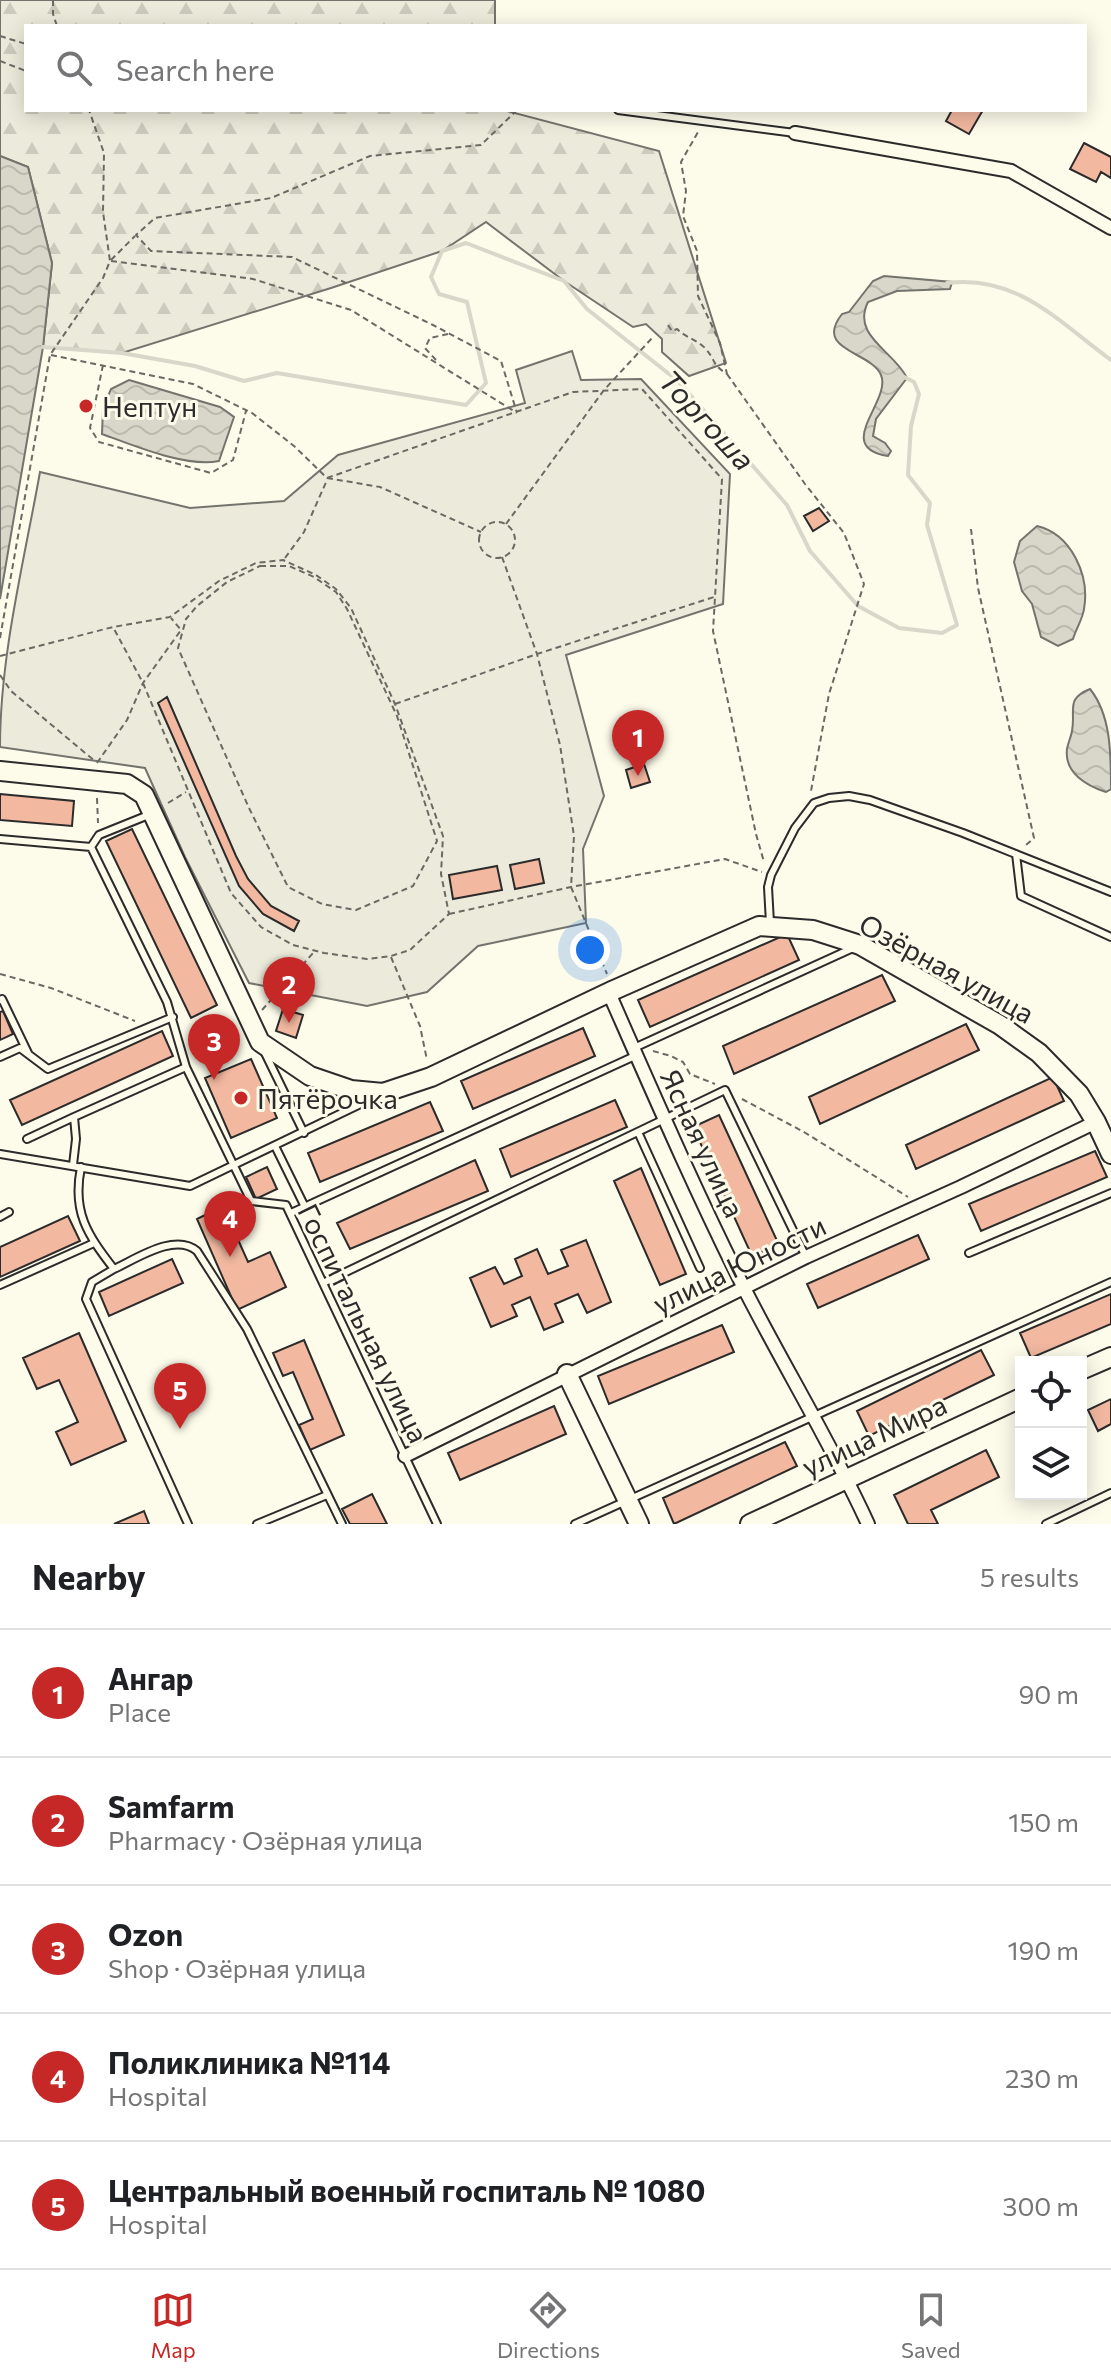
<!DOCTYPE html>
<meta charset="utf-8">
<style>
:root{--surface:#fff;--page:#f6f6f6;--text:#202124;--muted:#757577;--line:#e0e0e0;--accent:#c62828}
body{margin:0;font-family:Commissioner,sans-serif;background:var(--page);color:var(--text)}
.controls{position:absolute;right:24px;bottom:24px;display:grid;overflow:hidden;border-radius:0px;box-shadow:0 4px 20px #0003}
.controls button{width:72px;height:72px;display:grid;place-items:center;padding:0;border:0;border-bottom:2px solid var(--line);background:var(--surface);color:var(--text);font:40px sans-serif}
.you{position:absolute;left:590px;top:950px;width:28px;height:28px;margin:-20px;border:6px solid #fff;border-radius:50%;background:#1a73e8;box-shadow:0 0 0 12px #1a73e833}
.badge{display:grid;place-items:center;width:52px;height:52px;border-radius:50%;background:var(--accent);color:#fff;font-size:26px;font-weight:700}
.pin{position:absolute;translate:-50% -66px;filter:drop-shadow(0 2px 4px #0008)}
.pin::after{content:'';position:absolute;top:42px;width:28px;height:24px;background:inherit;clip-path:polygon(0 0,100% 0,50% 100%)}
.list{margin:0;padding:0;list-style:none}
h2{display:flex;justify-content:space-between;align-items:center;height:104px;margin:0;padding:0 32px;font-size:34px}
h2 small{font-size:26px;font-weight:400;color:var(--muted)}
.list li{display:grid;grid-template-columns:52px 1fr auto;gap:24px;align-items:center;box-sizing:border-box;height:128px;padding:0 32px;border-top:2px solid var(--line)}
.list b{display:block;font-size:30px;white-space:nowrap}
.list p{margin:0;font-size:26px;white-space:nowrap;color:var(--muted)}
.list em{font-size:26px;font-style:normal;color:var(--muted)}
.icon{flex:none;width:44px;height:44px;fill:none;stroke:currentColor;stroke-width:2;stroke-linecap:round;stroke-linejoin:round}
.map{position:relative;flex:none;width:1111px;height:1524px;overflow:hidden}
.search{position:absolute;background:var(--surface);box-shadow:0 4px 20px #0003;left:24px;right:24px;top:24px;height:88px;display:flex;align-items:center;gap:20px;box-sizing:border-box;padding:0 28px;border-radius:0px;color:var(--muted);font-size:30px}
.sheet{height:744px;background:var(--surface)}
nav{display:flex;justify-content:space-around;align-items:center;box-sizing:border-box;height:112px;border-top:2px solid var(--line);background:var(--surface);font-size:22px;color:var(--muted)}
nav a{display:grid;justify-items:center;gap:4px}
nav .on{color:var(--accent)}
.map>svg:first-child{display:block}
</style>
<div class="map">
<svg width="1111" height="1524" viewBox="0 0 1111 1524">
<defs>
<pattern id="forest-firs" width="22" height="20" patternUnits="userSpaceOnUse" patternTransform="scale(2)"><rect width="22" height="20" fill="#ecebdb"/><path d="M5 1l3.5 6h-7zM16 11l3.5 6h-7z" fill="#cbcabc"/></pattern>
<pattern id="water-waves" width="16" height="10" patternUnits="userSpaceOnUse" patternTransform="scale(2)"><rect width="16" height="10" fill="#d8d7c9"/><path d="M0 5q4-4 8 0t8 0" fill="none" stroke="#bab9ad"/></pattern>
</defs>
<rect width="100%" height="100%" fill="#fdfbea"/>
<path fill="#ecebdb" stroke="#74746e" stroke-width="2" d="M 572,351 L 581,380 L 641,379 L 730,474 L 723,604 L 566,655 L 604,796 L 583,849 L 586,923 L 478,946 L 427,992 L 367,1006 L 249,983 L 185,857 L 145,768 L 0,747 C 0,655 24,562 40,472 L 190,508 L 284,501 L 338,455 L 525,403 L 516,370 Z"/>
<path fill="url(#forest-firs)" stroke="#74746e" stroke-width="2" d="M 0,0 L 495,0 L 495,26 L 26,26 L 26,110 L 503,110 L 659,151 L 726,363 L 689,376 L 662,352 L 662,339 L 646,324 L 633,327 L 564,281 L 486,222 L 442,251 L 331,288 L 122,353 L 43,347 L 52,263 L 28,167 L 0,156 Z"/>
<path fill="url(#water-waves)" stroke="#74746e" stroke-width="2" d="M 0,156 L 28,167 L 52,263 L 43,347 L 0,599 Z
M 884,276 L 952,282 L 950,289 L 897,291 L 868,302 C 851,336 894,351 907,378 L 876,419 L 873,436 L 885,443 L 891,451 L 888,456 C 832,447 892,401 881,375 C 871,351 813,351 842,314 L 849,312 L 873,281 Z
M 129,380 L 220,407 L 234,417 L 219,461 C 186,468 133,445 102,434 L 103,409 L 111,389 Z
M 1037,526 C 1071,534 1090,575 1084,609 C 1083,618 1076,629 1073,639 L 1058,646 L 1041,637 L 1032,604 L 1022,591 L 1014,562 L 1020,541 Z
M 1090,689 C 1111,715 1111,754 1111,789 L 1106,792 C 1087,786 1064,773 1067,749 C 1068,743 1071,737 1072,731 C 1076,710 1065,699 1090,689 Z"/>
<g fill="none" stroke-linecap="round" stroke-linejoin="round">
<path stroke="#d8d7c9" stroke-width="4" d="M 947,283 C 1017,274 1059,322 1111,360
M 43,347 L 122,353 L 195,366 L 244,381 L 277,373 L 466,405 L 486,383 L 467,302 L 439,294 L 431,277 L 442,251 L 466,243 L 564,281 L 587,309 L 678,381 L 787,505 L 810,551 L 858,606 L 899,628 L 942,633 L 957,625 L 927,525 L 930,503 L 908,475 L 911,426 L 919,394 L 914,382 L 902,376"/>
</g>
<path fill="#f2b8a0" stroke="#2b2b2b" stroke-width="2" d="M 952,110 L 983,110 L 969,134 L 946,121 Z
M 1084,143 L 1111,157 L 1111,178 L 1101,172 L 1096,182 L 1070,169 Z
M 819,508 L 829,521 L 813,531 L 804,516 Z
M 167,697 L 236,856 L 248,879 L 271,906 L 299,921 L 294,931 L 263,914 L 239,886 L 158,703 Z
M 644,764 L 650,782 L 631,788 L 626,770 Z
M 0,794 L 74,801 L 72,826 L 0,820 Z
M 132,829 L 217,1005 L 191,1018 L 106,841 Z
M 539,859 L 544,883 L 515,889 L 510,865 Z
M 497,866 L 502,890 L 453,899 L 449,875 Z
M 787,934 L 799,960 L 650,1027 L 638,1000 Z
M 882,975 L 895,1001 L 734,1074 L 723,1046 Z
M 283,1009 L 303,1015 L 296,1038 L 276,1031 Z
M 3,1011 L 13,1034 L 0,1040 L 0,1012 Z
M 966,1024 L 979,1050 L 820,1124 L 809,1097 Z
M 583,1028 L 595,1056 L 473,1109 L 461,1081 Z
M 162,1031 L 173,1056 L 22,1125 L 10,1100 Z
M 251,1059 L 277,1118 L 231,1138 L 205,1078 Z
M 1053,1077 L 1064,1101 L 916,1169 L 906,1145 Z
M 615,1100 L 627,1127 L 511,1177 L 500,1149 Z
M 430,1102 L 443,1131 L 320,1182 L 308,1153 Z
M 719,1115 L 779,1245 L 752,1256 L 693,1127 Z
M 1095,1151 L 1107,1177 L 981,1231 L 969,1204 Z
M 475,1160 L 488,1191 L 350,1249 L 337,1223 Z
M 267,1167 L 277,1189 L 256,1199 L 246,1177 Z
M 641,1168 L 686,1274 L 660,1285 L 614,1181 Z
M 223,1206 L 248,1262 L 270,1252 L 286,1287 L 237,1310 L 197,1219 Z
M 68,1216 L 80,1241 L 0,1277 L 0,1247 Z
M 918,1235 L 929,1259 L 818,1308 L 807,1284 Z
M 586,1240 L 611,1302 L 587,1313 L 578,1294 L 555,1304 L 563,1322 L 544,1330 L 530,1297 L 512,1305 L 517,1316 L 491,1327 L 470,1278 L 495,1267 L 504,1284 L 522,1276 L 515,1259 L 537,1249 L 548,1274 L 568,1266 L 561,1250 Z
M 172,1259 L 183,1283 L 109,1316 L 99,1292 Z
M 1111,1294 L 1111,1324 L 1031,1358 L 1020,1333 Z
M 722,1325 L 734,1352 L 609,1404 L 598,1376 Z
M 79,1333 L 126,1441 L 71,1465 L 56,1432 L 78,1422 L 59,1380 L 37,1389 L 23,1358 Z
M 304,1340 L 344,1435 L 310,1450 L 299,1425 L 313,1419 L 293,1372 L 283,1376 L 273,1353 Z
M 981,1350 L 994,1375 L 869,1436 L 857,1411 Z
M 1111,1399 L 1111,1424 L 1098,1431 L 1088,1410 Z
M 554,1406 L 566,1434 L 460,1480 L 448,1453 Z
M 785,1442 L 797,1466 L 674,1524 L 663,1498 Z
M 986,1450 L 999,1477 L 931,1510 L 938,1524 L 908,1524 L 894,1495 Z
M 372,1494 L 387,1524 L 350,1524 L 342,1509 Z
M 144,1511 L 149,1524 L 114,1524 Z"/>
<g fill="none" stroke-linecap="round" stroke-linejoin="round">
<defs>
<path id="lane" d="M 618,110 L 795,133
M 151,814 L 99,835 L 91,847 L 167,1002 L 186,1067 L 251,1201 L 286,1205 L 437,1524
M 0,839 L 91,847
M 1016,854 L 1021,896 L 1111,937
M 770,923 L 768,887 L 771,875 L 795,828 L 814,803 L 829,798 L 849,796 L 870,800 L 963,833 L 1111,892
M 0,1000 L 2,999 L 28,1053
M 634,1048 L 853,948
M 265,1053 L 304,1133
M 0,1057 L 20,1048 L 48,1069 L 173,1017
M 638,1132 L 700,1268
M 27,1139 L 74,1117
M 275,1146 L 305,1207
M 0,1154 L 190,1186 L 373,1098
M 73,1165 L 76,1139 L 74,1117 L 186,1067
M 81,1167 C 72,1212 87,1234 114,1269 L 92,1282 L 86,1299 L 188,1524
M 291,1213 L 637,1055
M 0,1217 L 9,1212
M 969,1253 L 1111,1193
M 114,1269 C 136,1259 175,1232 197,1251 L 247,1329 L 342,1524
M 323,1283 L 725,1090 L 806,1257
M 0,1285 L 94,1243
M 257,1524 L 327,1495
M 575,1524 L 1111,1282
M 1046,1524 L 1111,1493"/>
<path id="street" d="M 795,133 L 1011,171 L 1111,228
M 609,993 C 653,1093 697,1195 746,1292 C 786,1370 832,1445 868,1524
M 405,1456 L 806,1257 L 961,1187 L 1096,1122"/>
<path id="secondary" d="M 0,771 L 127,784 L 144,795 L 260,1042 L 310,1076 L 351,1090 L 383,1093 L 431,1077 L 614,990 L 759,926 L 813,930 L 860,945 L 1000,1025 L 1039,1053 L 1079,1094 L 1096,1122 L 1111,1154
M 1081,1370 L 1111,1357
M 567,1374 L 639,1524
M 750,1524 L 1021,1398"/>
</defs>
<use href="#lane" stroke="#2b2b2b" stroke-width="10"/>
<use href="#street" stroke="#2b2b2b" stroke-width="16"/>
<use href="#secondary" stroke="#2b2b2b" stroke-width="22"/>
<path stroke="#6a6964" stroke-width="2" stroke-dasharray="6 4" stroke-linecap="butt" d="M 53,0 L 53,14 L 57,26
M 0,36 L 26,44
M 0,61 L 26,71
M 517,110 L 481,145 L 370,156 L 271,198 L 155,218 L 136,235 L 151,251 L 292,257 L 433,325 L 501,361 L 517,413
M 111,260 L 135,236
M 111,261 L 253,279 L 351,310 L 517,413
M 668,325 L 672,331 L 677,329 C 685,337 697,340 705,348 C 716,360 711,364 727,374 L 720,343 L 698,296 L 697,251 L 683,216 L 686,191 L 681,162 L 698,132
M 51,355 L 193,384 L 252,413 L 294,446 L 327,478 L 380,487 L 481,532
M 436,360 L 425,348 L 430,338 L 448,334
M 103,365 L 90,428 L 99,442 L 211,473 L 233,460 L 246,411
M 727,374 L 805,484 L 844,533 L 864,584 L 829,694 L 811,791
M 327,478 L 573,392 L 642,389 L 722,479 L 713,631 L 756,834 L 764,862
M479 540a18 18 0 1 1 36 0a18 18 0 1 1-36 0Z
M 506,524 L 604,390 L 653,337
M 971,529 L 978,588 L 1034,838 L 1026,845
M 502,557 L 537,654 L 560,745 L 574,836 L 571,887 L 607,974
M 285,558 L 304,532 L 327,480
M 260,566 L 289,566 L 314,577 L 336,592 L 347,609 L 397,716 L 437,841 L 413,886 L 356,910 L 322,904 L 288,887 L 249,808 L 178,648 L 186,619 L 197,606 L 227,582 Z
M 0,638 L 50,355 L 103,278 L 110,261 L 103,212 L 104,153 L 89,110
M 0,656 L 113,627 L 170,617 L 219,581 L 256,563 L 283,560 L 316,575 L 336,589 L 351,608 L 395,704 L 443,836 L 441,874 L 449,914 L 410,950 L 391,956 L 367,959 L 324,953 L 293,945 L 261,927 L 231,893 L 143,683 L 113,627
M 0,675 L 11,691 L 96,762
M 395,704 L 537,654 L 714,597
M 97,763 L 127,720 L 143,683 L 181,630 L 171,618
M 97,798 L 98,823
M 168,803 L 186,792
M 449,914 L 571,887 L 725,859 L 762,872
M 391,957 L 420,1026 L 427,1060
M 0,974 L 51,988 L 135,1021
M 262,1010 L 314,952
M 190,1041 L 231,1022
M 653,1051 L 671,1056 L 683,1062 L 690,1074 L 715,1084
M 742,1099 L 804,1132 L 908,1197"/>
<use href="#lane" stroke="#fdfbea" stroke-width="6"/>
<use href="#street" stroke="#fdfbea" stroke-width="12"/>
<use href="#secondary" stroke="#fdfbea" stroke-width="18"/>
</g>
<g fill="#c62828" stroke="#fdfbea" stroke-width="3">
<circle cx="86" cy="406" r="8"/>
<circle cx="241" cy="1098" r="8"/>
</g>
<g text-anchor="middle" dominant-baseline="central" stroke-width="6" stroke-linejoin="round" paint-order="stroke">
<g font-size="28" fill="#2b2b2b" stroke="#fdfbea" text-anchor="start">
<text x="102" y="406">Нептун</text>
<text x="257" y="1098">Пятёрочка</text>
</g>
<g font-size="28" fill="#2b2b2b" stroke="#fdfbea">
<text transform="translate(947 968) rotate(29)">Озёрная улица</text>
<text transform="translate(703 1143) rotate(65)">Ясная улица</text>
<text transform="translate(739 1264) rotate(-26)">улица Юности</text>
<text transform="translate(364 1323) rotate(64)">Госпитальная улица</text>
<text transform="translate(874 1435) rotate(-25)">улица Мира</text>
</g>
<g font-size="30" font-style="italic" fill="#2b2b2b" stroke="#fdfbea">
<text transform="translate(708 419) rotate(47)">Торгоша</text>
</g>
</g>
</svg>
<div class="controls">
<button><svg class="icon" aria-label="locate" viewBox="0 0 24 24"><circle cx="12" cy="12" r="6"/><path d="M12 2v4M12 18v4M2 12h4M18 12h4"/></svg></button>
<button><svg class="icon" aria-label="layers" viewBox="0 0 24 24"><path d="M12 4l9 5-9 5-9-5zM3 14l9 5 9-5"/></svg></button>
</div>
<div class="you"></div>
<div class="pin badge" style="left:638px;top:776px">1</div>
<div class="pin badge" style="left:289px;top:1023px">2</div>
<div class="pin badge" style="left:214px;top:1080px">3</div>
<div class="pin badge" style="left:230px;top:1257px">4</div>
<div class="pin badge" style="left:180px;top:1429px">5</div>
<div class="search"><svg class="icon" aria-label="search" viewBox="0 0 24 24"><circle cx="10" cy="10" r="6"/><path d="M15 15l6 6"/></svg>Search here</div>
</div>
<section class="sheet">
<h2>Nearby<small>5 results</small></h2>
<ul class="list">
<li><span class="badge">1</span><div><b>Ангар</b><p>Place</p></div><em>90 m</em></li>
<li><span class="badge">2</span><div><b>Samfarm</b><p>Pharmacy · Озёрная улица</p></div><em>150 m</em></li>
<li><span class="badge">3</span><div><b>Ozon</b><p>Shop · Озёрная улица</p></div><em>190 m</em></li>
<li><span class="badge">4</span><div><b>Поликлиника №114</b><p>Hospital</p></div><em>230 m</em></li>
<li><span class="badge">5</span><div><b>Центральный военный госпиталь № 1080</b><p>Hospital</p></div><em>300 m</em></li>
</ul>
</section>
<nav>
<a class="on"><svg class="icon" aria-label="map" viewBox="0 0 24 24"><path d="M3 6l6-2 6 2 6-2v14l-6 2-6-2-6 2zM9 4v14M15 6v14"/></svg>Map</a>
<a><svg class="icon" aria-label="directions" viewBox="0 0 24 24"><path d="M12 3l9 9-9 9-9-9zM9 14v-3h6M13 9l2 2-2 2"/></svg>Directions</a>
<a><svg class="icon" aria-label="saved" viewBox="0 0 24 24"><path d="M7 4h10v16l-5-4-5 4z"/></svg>Saved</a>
</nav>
